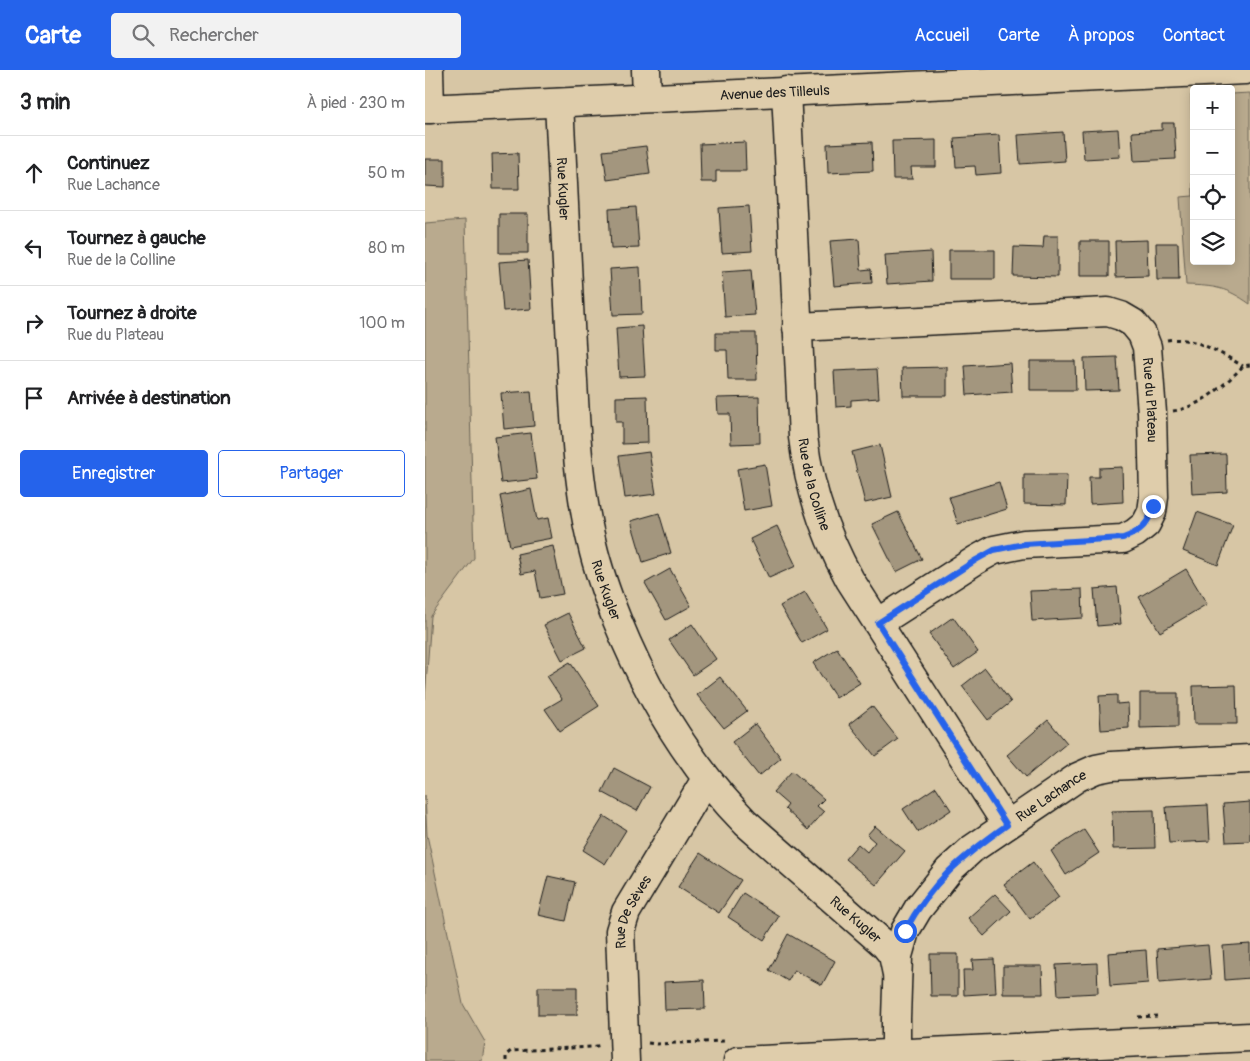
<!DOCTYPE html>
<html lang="fr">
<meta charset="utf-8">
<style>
:root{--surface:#fff;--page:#f2f2f2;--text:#202124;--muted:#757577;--line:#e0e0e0;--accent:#2563eb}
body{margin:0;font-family:Pangolin,sans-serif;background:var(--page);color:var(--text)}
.controls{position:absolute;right:15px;top:15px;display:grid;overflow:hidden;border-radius:5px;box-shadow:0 2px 12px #0003}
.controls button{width:45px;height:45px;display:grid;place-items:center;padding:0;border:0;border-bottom:1px solid var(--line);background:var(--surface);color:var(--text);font:25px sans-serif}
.stop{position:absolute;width:15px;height:15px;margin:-11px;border:4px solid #2563eb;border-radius:50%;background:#fff}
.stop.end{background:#2563eb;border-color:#fff;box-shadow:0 1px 5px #0008}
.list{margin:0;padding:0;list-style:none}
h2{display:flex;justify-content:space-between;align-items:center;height:65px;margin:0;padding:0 20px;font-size:21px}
h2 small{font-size:16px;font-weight:400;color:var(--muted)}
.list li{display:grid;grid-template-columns:32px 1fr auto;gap:15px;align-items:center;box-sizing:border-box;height:75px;padding:0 20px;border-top:1px solid var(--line)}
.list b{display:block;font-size:19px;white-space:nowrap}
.list p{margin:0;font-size:16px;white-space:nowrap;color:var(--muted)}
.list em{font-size:16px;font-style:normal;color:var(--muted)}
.actions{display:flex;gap:10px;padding:15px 20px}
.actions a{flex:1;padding:11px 0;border:1px solid var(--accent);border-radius:5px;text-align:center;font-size:18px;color:var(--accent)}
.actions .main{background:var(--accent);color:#fff}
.icon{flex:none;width:28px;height:28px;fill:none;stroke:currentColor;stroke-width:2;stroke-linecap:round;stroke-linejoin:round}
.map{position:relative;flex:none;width:825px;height:991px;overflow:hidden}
header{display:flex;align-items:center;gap:30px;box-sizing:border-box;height:70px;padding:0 25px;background:var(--accent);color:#fff}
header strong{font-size:24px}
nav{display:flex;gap:28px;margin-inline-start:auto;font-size:18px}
.search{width:350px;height:45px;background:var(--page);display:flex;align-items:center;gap:12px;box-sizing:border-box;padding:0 18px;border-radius:5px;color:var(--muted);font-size:19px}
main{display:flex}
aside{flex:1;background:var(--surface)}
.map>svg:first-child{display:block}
</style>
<header>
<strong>Carte</strong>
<div class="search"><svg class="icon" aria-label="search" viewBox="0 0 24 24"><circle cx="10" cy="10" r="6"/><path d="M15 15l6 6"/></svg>Rechercher</div>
<nav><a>Accueil</a><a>Carte</a><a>À propos</a><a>Contact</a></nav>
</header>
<main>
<aside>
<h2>3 min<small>À pied · 230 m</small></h2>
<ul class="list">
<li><svg class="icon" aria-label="ahead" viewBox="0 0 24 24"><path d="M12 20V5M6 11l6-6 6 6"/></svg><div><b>Continuez</b><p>Rue Lachance</p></div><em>50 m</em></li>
<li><svg class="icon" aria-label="left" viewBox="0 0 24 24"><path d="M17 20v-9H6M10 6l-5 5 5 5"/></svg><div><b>Tournez à gauche</b><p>Rue de la Colline</p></div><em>80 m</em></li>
<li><svg class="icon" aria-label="right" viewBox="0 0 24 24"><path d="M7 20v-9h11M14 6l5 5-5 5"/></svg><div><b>Tournez à droite</b><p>Rue du Plateau</p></div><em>100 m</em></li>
<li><svg class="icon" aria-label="arrive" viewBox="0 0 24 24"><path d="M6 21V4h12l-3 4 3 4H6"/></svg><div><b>Arrivée à destination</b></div></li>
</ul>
<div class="actions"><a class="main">Enregistrer</a><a>Partager</a></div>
</aside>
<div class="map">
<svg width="825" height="991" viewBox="0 0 825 991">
<rect width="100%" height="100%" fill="#d7c6a5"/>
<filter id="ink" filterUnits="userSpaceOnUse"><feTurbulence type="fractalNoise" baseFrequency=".02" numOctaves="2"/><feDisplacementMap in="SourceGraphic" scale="10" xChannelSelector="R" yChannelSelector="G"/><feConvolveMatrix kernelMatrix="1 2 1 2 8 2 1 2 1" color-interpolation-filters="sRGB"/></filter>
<g filter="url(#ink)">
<path fill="#b9aa8e" stroke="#6a6355" d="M 825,23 L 825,234 C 801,217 790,216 761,215 L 755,127 L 768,126 L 766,25 L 769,25 L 769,191 L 806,191 L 806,24 Z
M 40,150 L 49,488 L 6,546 L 0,629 L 0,153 Z
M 0,725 L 2,765 L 38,934 L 60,972 L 57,991 L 0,991 Z"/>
<path fill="#a3967e" stroke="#1c1c1c" d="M 737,53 L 749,53 L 751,89 L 709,91 L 707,62 L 737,60 Z
M 693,59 L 695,87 L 659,89 L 657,61 Z
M 638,62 L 640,91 L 595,94 L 593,65 Z
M 574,65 L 576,103 L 551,105 L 550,96 L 531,97 L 529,68 Z
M 511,70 L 511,97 L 486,97 L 487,109 L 468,109 L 467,71 Z
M 320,72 L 321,101 L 291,101 L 291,112 L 276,112 L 275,74 Z
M 447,72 L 448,101 L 403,103 L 402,74 Z
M 221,76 L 225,104 L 182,110 L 178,81 Z
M 93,83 L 94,119 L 68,119 L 67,84 Z
M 0,89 L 20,89 L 20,117 L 0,116 Z
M 324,136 L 327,181 L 297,183 L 294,138 Z
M 211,137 L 214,178 L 186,179 L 184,139 Z
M 74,144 L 103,144 L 103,183 L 74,183 Z
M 619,166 L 633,166 L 633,207 L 588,206 L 589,177 L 618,178 Z
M 434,169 L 436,200 L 446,199 L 447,213 L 409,216 L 405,171 Z
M 722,170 L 723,206 L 691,207 L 690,171 Z
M 655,171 L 684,171 L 684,206 L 655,206 Z
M 731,173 L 753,173 L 754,210 L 732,210 Z
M 524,180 L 570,180 L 570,209 L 524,209 Z
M 506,182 L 507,211 L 462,214 L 460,185 Z
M 103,190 L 106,239 L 78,241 L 74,192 Z
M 215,197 L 217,244 L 188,245 L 185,199 Z
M 326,200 L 330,245 L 300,247 L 297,202 Z
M 217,256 L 220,306 L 194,307 L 191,258 Z
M 291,263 L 331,263 L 332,310 L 303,310 L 302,280 L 291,280 Z
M 692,287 L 694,320 L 660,321 L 659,288 Z
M 605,291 L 650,291 L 651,320 L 605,320 Z
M 585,293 L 587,322 L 542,325 L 540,296 Z
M 522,297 L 522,326 L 478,326 L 477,298 Z
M 452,299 L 454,328 L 426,330 L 426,336 L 411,337 L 409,301 Z
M 106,321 L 109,356 L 79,359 L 76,323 Z
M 222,326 L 223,373 L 197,374 L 197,352 L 191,352 L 191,327 Z
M 334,327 L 335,373 L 306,374 L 305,344 L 293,344 L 292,328 Z
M 106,363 L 112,409 L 76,413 L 70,367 Z
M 455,375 L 467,427 L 440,433 L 427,382 Z
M 224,382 L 231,424 L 200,428 L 194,386 Z
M 801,384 L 802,422 L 767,424 L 765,385 Z
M 340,394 L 347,436 L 319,441 L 312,399 Z
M 697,397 L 698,432 L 665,434 L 664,407 L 674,407 L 674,398 Z
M 599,405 L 642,405 L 641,435 L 599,434 Z
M 574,412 L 582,439 L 533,454 L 524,427 Z
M 106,419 L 112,450 L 123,448 L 127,468 L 85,476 L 75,426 Z
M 473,442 L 497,489 L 471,502 L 447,454 Z
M 772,442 L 808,455 L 793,495 L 758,481 Z
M 234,443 L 246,483 L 218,492 L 206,451 Z
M 352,456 L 371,496 L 344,508 L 325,469 Z
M 128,476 L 138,524 L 115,528 L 110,501 L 96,504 L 92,484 Z
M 245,499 L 266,536 L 241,550 L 220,513 Z
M 761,499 L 782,534 L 735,562 L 714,527 Z
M 692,517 L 696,554 L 672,556 L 669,519 Z
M 657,519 L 658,548 L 607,551 L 605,521 Z
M 380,522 L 402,559 L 377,573 L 355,536 Z
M 143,543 L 161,578 L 137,590 L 119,555 Z
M 528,547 L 553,582 L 529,599 L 504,564 Z
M 267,554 L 291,589 L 268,605 L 244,570 Z
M 412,578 L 435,613 L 411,628 L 388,593 Z
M 145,592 L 174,636 L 135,661 L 120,639 L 137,629 L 122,606 Z
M 560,598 L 586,632 L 563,650 L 537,616 Z
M 295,607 L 322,641 L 299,658 L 272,625 Z
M 811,615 L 812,654 L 769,654 L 768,616 Z
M 715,623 L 753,623 L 753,657 L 715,658 Z
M 692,625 L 692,634 L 703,633 L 704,658 L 676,660 L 674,626 Z
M 447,636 L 473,669 L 450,686 L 424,654 Z
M 623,650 L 642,673 L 601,707 L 582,685 Z
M 330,654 L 356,688 L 334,706 L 307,672 Z
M 189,698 L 225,717 L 212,741 L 177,722 Z
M 367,701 L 399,729 L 392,736 L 399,742 L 383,760 L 360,739 L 363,735 L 348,722 Z
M 511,717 L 526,740 L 493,762 L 478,739 Z
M 825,732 L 825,771 L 801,772 L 798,734 Z
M 783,735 L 785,771 L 744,773 L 741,737 Z
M 729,740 L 730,778 L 688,779 L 687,741 Z
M 179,746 L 201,760 L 180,794 L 158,780 Z
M 450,756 L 480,781 L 451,815 L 420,789 L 433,774 L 442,782 L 450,772 L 442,765 Z
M 659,760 L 674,783 L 641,805 L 626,781 Z
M 275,783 L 316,810 L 294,843 L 253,817 Z
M 608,792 L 634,827 L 605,849 L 579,814 Z
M 123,806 L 150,812 L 141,851 L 113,845 Z
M 318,823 L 354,846 L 339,870 L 303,847 Z
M 570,824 L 586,841 L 559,866 L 543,848 Z
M 363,864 L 410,891 L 397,915 L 369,900 L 363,911 L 344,900 Z
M 825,874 L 825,908 L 800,910 L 798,876 Z
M 783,875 L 786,909 L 734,913 L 732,879 Z
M 721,880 L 723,913 L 685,916 L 683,883 Z
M 505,884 L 533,884 L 533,926 L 506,926 Z
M 569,889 L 571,923 L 539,925 L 538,900 L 548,900 L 547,890 Z
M 672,893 L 673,923 L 633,925 L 631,895 Z
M 578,896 L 617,896 L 618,924 L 578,924 Z
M 279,910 L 280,939 L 240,940 L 239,912 Z
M 113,917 L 152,917 L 152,945 L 113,945 Z"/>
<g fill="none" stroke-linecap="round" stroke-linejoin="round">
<defs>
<g id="minor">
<path d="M 4,0 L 5,39"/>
<path d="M 221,0 L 222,27"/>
<path id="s1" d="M 361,21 L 378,367 C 384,418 400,465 425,510 L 582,755"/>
<path id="s2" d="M 134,33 C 138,113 142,194 146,275 C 150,341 151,409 167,474 C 173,500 182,525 192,550 C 223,626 264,695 321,753 L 460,875 L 468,885 L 472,904"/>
<path id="s3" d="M 0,39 L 820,0"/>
<path id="s4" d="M 372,257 L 683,242 L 696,246 L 708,253 L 717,264 L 722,277 L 727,343 L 729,427 L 727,442 L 721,454 L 710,463 L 698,469 L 599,474 L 569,480 L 551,490 L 453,553"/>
<path id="s5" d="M 471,984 L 471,949 L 473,886 L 480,861 L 493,839 L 524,800 L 547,779 L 653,707 L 671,699 L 686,696 L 825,689"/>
<path id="s6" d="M 200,991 L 195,861 L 201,842 L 281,709"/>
<path d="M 313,991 L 825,967"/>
</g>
</defs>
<use href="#minor" stroke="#1c1c1c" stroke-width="31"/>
<path stroke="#1c1c1c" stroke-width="3" stroke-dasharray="4 4" stroke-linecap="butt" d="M 742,270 C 770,266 795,283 818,296
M 748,341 C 774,338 801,314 818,296 L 825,295
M 713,947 L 732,946
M 223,973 L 231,974 L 299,971
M 81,991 L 81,985 L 86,981 L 167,977 L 176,975"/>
<use href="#minor" stroke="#dfcdab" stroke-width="28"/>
</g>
</g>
<g fill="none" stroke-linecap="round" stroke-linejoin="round" filter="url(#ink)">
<path stroke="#2563eb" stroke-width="6" d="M 480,861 C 507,811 537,787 582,755 L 453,553 L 551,490 L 569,480 L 599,474 L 698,468 C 714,463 725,453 728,436"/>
</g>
<g text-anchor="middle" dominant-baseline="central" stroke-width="4.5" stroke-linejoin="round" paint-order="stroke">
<g font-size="14" fill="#1c1c1c" stroke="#dfcdab">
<text stroke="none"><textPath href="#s3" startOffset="350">Avenue des Tilleuls</textPath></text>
<text stroke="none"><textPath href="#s2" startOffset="86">Rue Kugler</textPath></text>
<text stroke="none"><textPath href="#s4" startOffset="420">Rue du Plateau</textPath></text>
<text stroke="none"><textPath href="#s1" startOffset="395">Rue de la Colline</textPath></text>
<text stroke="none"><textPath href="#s2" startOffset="491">Rue Kugler</textPath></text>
<text stroke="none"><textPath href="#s5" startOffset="326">Rue Lachance</textPath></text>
<text stroke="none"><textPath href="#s6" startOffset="152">Rue De Sèves</textPath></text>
<text stroke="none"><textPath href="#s2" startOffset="911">Rue Kugler</textPath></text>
</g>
</g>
</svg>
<div class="controls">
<button>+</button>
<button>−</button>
<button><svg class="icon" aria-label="locate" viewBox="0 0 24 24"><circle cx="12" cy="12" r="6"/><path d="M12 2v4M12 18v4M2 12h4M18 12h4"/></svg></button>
<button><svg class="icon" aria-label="layers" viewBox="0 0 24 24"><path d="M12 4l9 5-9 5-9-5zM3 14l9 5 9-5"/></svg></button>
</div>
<div class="stop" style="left:480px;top:861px"></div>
<div class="stop end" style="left:728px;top:436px"></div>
</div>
</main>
